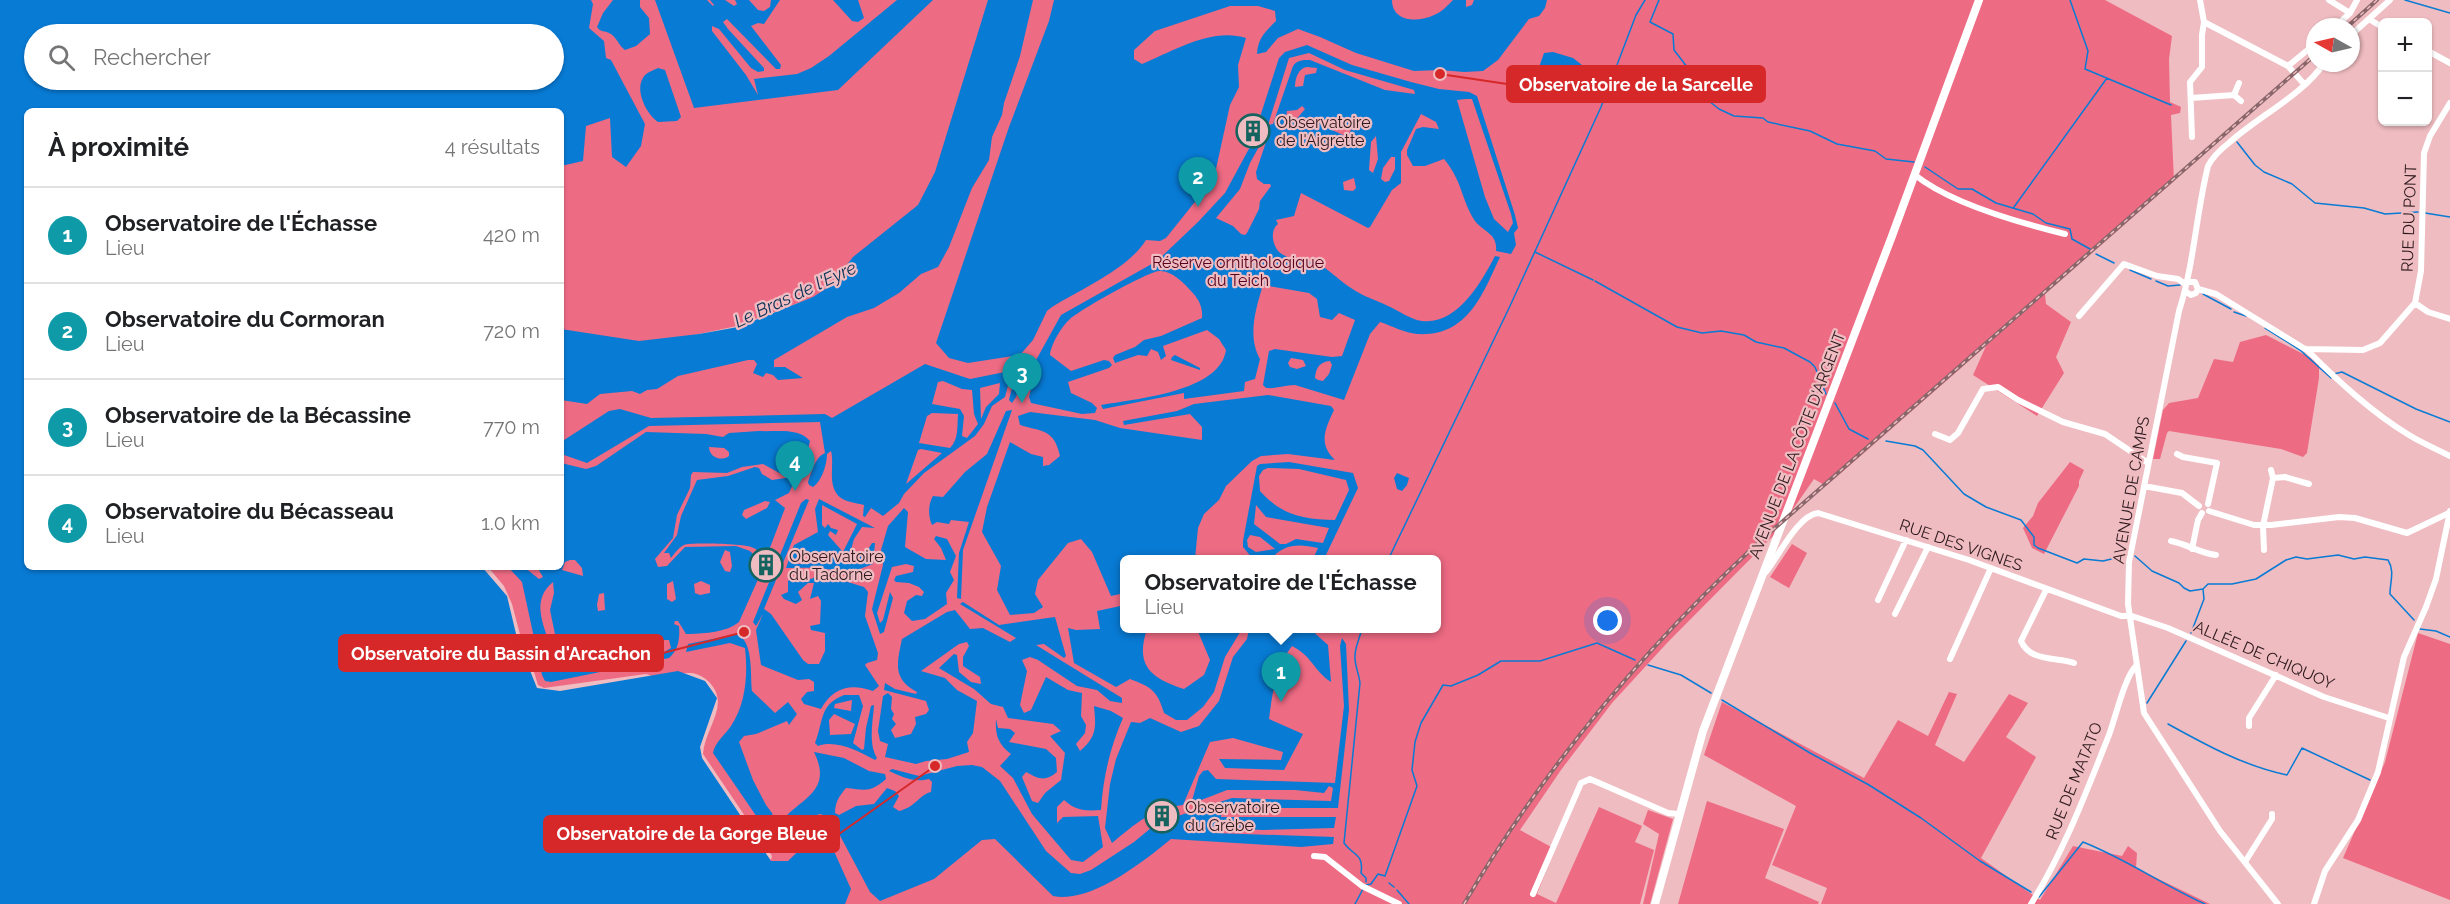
<!DOCTYPE html>
<html lang="fr">
<meta charset="utf-8">
<style>
:root{--surface:#fff;--page:#f2f2f2;--text:#202124;--muted:#757577;--line:#e0e0e0;--accent:#db2777}
body{margin:0;font-family:Raleway,sans-serif;background:var(--page);color:var(--text)}
.controls{position:absolute;right:18px;top:18px;display:grid;overflow:hidden;border-radius:9px;box-shadow:0 2px 4px #0004}
.controls button{width:54px;height:54px;display:grid;place-items:center;padding:0;border:0;border-bottom:2px solid var(--line);background:var(--surface);color:var(--text);font:30px sans-serif}
.compass{position:absolute;left:2306px;top:18px;width:54px;height:54px;border-radius:50%;background:var(--surface);box-shadow:0 2px 4px #0004;rotate:278deg}
.you{position:absolute;left:1608px;top:621px;width:21px;height:21px;margin:-15px;border:4px solid #fff;border-radius:50%;background:#1a73e8;box-shadow:0 0 0 9px #1a73e833}
.badge{display:grid;place-items:center;width:39px;height:39px;border-radius:50%;background:var(--accent);color:#fff;font-size:20px;font-weight:700}
.pin{position:absolute;translate:-50% -50px;filter:drop-shadow(0 2px 3px #0008)}
.pin::after{content:'';position:absolute;top:32px;width:21px;height:18px;background:inherit;clip-path:polygon(0 0,100% 0,50% 100%)}
.popup{position:absolute;left:1120px;top:555px;width:321px;height:78px;box-sizing:border-box;display:grid;place-content:center;border-radius:9px;background:var(--surface);filter:drop-shadow(0 2px 4px #0005);font-size:20px;white-space:nowrap;color:var(--muted)}
.popup b{font-size:22px;color:var(--text)}
.popup::after{content:'';position:absolute;left:50%;top:100%;margin-left:-12px;border:12px solid transparent;border-top-color:var(--surface)}
.list{margin:0;padding:0;list-style:none}
h2{display:flex;justify-content:space-between;align-items:center;height:78px;margin:0;padding:0 24px;font-size:26px}
h2 small{font-size:20px;font-weight:400;color:var(--muted)}
.list li{display:grid;grid-template-columns:39px 1fr auto;gap:18px;align-items:center;box-sizing:border-box;height:96px;padding:0 24px;border-top:2px solid var(--line)}
.list b{display:block;font-size:22px;white-space:nowrap}
.list p{margin:0;font-size:20px;white-space:nowrap;color:var(--muted)}
.list em{font-size:20px;font-style:normal;color:var(--muted)}
.icon{flex:none;width:33px;height:33px;fill:none;stroke:currentColor;stroke-width:2;stroke-linecap:round;stroke-linejoin:round}
.map{position:relative;flex:none;width:2450px;height:904px;overflow:hidden}
.search{position:absolute;background:var(--surface);box-shadow:0 2px 4px #0004;left:24px;top:24px;width:540px;height:66px;display:flex;align-items:center;gap:15px;box-sizing:border-box;padding:0 21px;border-radius:33px;color:var(--muted);font-size:22px}
.panel{position:absolute;background:var(--surface);box-shadow:0 2px 4px #0004;left:24px;top:108px;width:540px;height:462px;border-radius:9px}
.map>svg:first-child{display:block}
</style>
<div class="map">
<svg width="2450" height="904" viewBox="0 0 2450 904">
<rect width="100%" height="100%" fill="#efbcc1"/>
<path fill="#ee6b84" fill-rule="evenodd" d="M 0,0 L 2105,0 L 2172,36 L 2169,59 L 2170,102 L 2181,107 L 2180,113 L 2171,115 L 2174,181 L 2045,294 L 2046,304 L 2071,322 L 2056,357 L 2064,373 L 2037,416 L 1973,375 L 1986,346 L 1826,486 L 1814,479 L 1777,532 L 1667,643 L 1612,703 L 1561,770 L 1520,830 L 1555,849 L 1537,894 L 1556,903 L 1599,807 L 1642,826 L 1635,842 L 1654,850 L 1640,904 L 90,904 L 32,765 L 27,567 L 491,664 L 689,778 L 771,860 L 772,856 L 703,754 C 705,727 732,704 708,681 C 704,677 696,673 691,673 C 671,672 669,682 646,674 L 544,688 L 538,685 L 526,646 L 522,642 L 512,604 L 504,586 L 488,567 L 561,567 L 561,386 L 599,387 L 814,297 L 737,326 L 680,338 L 624,343 L 561,336 L 561,111 L 27,111 ZM 34,34 L 554,34 L 554,80 L 34,80 ZM 1125,560 L 1437,560 L 1437,628 L 1125,628 Z
M 2266,335 L 2319,362 L 2319,378 L 2307,453 L 2303,457 L 2281,449 L 2169,431 L 2167,433 L 2160,459 L 2153,459 L 2163,410 L 2169,403 L 2198,398 L 2214,359 L 2233,362 L 2240,342 Z
M 2070,462 L 2084,470 L 2079,481 L 2079,486 L 2044,554 L 2032,548 L 2023,528 L 2033,516 L 2038,503 Z
M 1792,544 L 1807,553 L 1789,588 L 1770,577 Z
M 2418,633 L 2450,644 L 2450,900 L 2343,858 L 2385,762 Z
M 1949,692 L 1957,694 L 1935,745 L 1964,762 L 2009,694 L 2028,703 L 2006,737 L 2036,757 L 1981,858 L 2040,900 L 2073,846 L 2122,856 L 2128,846 L 2137,853 L 2136,868 L 2210,904 L 1821,904 L 1827,888 L 1772,865 L 1796,806 L 1704,755 L 1722,702 L 1864,778 L 1898,720 L 1928,736 Z
M 1707,801 L 1784,829 L 1765,878 L 1819,902 L 1818,904 L 1678,904 Z
M 1648,810 L 1673,819 L 1650,904 L 1643,904 L 1659,834 L 1643,824 Z"/>
<path fill="#087bd5" fill-rule="evenodd" d="M 0,0 L 591,0 L 593,4 L 589,28 L 604,41 L 606,58 L 611,60 L 645,124 L 641,146 L 626,167 L 612,157 L 610,118 L 586,126 L 583,161 L 561,166 L 561,111 L 27,111 L 27,567 L 482,567 L 507,596 L 517,638 L 537,688 L 560,691 L 678,671 L 705,681 L 717,698 L 700,747 L 702,758 L 771,861 L 788,861 L 823,827 L 851,889 L 845,904 L 0,904 ZM 34,34 L 554,34 L 554,80 L 34,80 Z
M 613,0 L 640,0 L 640,7 L 649,18 L 650,34 L 636,46 L 625,50 C 619,46 617,38 611,34 C 604,30 601,33 597,27 L 603,13 Z
M 655,0 L 707,0 L 713,6 L 714,5 L 710,0 L 725,0 L 734,6 L 737,4 L 735,0 L 749,0 L 758,10 L 764,11 L 770,7 L 771,0 L 780,0 L 764,24 L 758,23 L 751,26 L 781,65 L 780,69 L 776,69 L 727,19 L 723,22 L 728,29 L 764,68 L 764,71 L 758,72 L 751,68 L 719,29 L 712,26 L 712,31 L 746,75 L 758,95 L 754,79 L 797,74 L 811,68 L 829,56 L 897,0 L 933,0 L 838,90 L 694,108 Z
M 833,0 L 858,0 L 864,18 L 858,22 L 852,21 Z
M 988,0 L 1033,0 L 1020,56 L 1004,103 L 1002,115 L 992,137 L 989,160 L 972,188 L 949,247 L 938,267 L 921,274 L 899,293 L 874,308 L 847,317 L 774,360 L 774,367 L 785,367 L 803,378 L 778,380 L 773,375 L 766,373 L 763,377 L 753,373 L 757,364 L 754,360 L 748,360 L 678,376 L 657,389 L 647,390 L 640,394 L 632,391 L 600,394 L 587,404 L 561,400 L 561,329 L 639,341 L 699,334 L 738,327 L 813,297 L 830,286 L 853,257 L 918,205 L 935,172 Z
M 1054,0 L 1392,0 C 1392,22 1418,23 1434,15 C 1442,12 1447,6 1453,0 L 1466,0 L 1466,7 L 1472,5 L 1474,0 L 1547,0 L 1545,8 L 1539,16 L 1529,19 L 1498,60 L 1483,71 L 1464,72 L 1440,70 L 1414,71 L 1356,53 L 1320,37 L 1298,29 L 1278,38 L 1266,52 L 1257,54 C 1258,38 1265,32 1276,21 L 1275,11 L 1258,6 L 1230,6 L 1155,31 L 1134,50 L 1134,59 L 1142,64 C 1173,51 1212,27 1246,38 L 1238,65 L 1239,87 L 1230,105 L 1214,178 L 1166,238 L 1160,241 L 1146,240 C 1128,269 1081,289 1052,307 L 1047,311 L 1033,340 L 1020,355 L 968,363 L 949,358 L 936,343 L 1009,127 L 1049,21 Z
M 1307,45 L 1352,65 L 1411,82 L 1439,89 L 1469,92 L 1477,96 L 1515,215 L 1518,228 L 1514,233 L 1516,245 L 1511,254 L 1496,251 C 1498,232 1481,232 1473,218 C 1461,197 1462,181 1444,159 L 1425,166 L 1413,166 L 1407,155 L 1407,150 L 1416,129 L 1423,127 L 1439,129 L 1436,122 L 1421,114 L 1401,152 L 1401,183 L 1392,190 L 1370,227 L 1368,228 L 1301,193 L 1294,216 L 1276,220 L 1278,224 C 1270,230 1272,244 1279,252 C 1291,262 1305,258 1318,264 C 1330,270 1340,281 1351,288 C 1362,296 1376,300 1388,306 C 1398,310 1411,320 1422,321 C 1457,325 1481,283 1495,256 L 1500,257 C 1482,296 1467,337 1417,334 C 1405,333 1392,326 1380,322 L 1370,334 L 1344,400 L 1295,385 C 1285,385 1277,389 1266,388 L 1263,385 L 1269,351 L 1275,349 L 1332,357 L 1342,356 L 1355,320 L 1339,313 L 1332,320 L 1320,317 L 1317,299 L 1309,293 L 1263,285 C 1256,308 1247,336 1260,359 L 1255,379 L 1245,382 L 1244,391 L 1184,399 L 1184,393 L 1103,409 L 1101,405 C 1135,399 1220,392 1226,350 L 1219,339 L 1207,330 L 1163,346 L 1166,356 L 1161,360 L 1158,352 L 1151,349 L 1147,356 L 1138,355 L 1115,363 L 1113,358 L 1115,355 L 1135,347 L 1144,340 L 1161,336 L 1202,318 C 1203,306 1198,298 1190,290 C 1183,282 1171,270 1159,271 C 1147,272 1080,310 1070,319 C 1062,326 1051,344 1050,355 L 1071,371 L 1104,360 L 1109,361 L 1112,365 L 1109,368 L 1068,382 L 1071,393 L 1092,403 L 1097,408 L 1095,413 L 1082,414 L 1031,403 L 1029,397 L 1032,385 L 1030,371 L 1061,315 L 1157,261 L 1198,222 L 1225,193 L 1251,145 L 1279,58 L 1285,52 ZM 1309,53 L 1345,70 L 1414,90 L 1415,94 L 1385,90 L 1310,60 C 1303,60 1297,60 1293,66 L 1273,124 L 1268,125 L 1289,58 ZM 1307,67 L 1317,68 L 1316,73 L 1305,75 L 1303,86 L 1295,87 C 1295,79 1298,68 1307,67 ZM 1466,99 L 1472,99 L 1511,214 L 1513,223 L 1508,232 L 1494,219 L 1485,197 L 1457,100 ZM 1302,106 L 1305,109 L 1295,121 L 1286,118 L 1287,111 L 1297,110 ZM 1353,121 L 1353,126 L 1349,134 L 1343,135 L 1332,130 L 1333,127 L 1344,129 ZM 1267,132 L 1268,136 L 1256,172 L 1257,179 L 1264,184 L 1270,184 L 1271,186 L 1260,201 L 1259,209 L 1247,233 L 1245,235 L 1241,234 L 1233,226 L 1216,218 L 1240,189 L 1250,163 ZM 1376,136 L 1378,159 L 1373,173 L 1369,170 L 1371,142 ZM 1391,157 L 1395,157 L 1395,169 L 1389,181 L 1385,182 L 1381,179 L 1383,168 ZM 1354,178 L 1356,188 L 1353,191 L 1344,190 L 1343,182 ZM 1291,358 L 1303,360 L 1306,366 L 1297,369 L 1290,367 L 1288,363 ZM 1330,361 L 1332,365 L 1329,374 L 1323,381 L 1318,380 L 1315,378 C 1316,367 1320,362 1330,361 Z
M 1553,52 L 1573,58 L 1591,72 L 1591,81 L 1584,96 L 1571,97 L 1537,80 L 1537,73 L 1544,53 Z
M 658,68 L 665,70 L 681,117 L 677,121 L 658,122 C 646,114 633,88 645,75 C 648,72 654,70 658,68 Z
M 1175,355 L 1200,368 L 1200,370 L 1171,360 L 1172,357 Z
M 925,364 L 970,379 L 1015,370 L 1022,372 L 1023,376 L 1016,397 L 1012,403 L 1009,400 L 1015,375 L 1009,382 L 1005,397 L 992,406 L 984,424 L 975,436 L 924,473 L 904,494 L 899,503 L 883,516 L 871,508 L 865,517 L 863,516 L 864,505 C 857,503 846,502 841,498 C 826,486 835,466 831,451 L 827,454 C 827,464 822,481 813,487 L 809,485 L 808,482 C 812,472 815,457 825,453 L 820,422 L 649,426 L 587,463 L 564,455 L 561,452 L 561,442 L 609,411 L 620,409 L 651,418 L 825,414 L 832,418 ZM 943,381 L 962,389 L 972,390 L 974,414 L 978,424 L 967,438 L 962,436 L 964,416 L 960,409 L 932,404 L 938,382 ZM 1000,383 L 999,394 L 986,407 L 981,419 L 980,388 ZM 932,413 L 958,414 C 957,426 959,439 950,448 L 919,443 L 927,416 ZM 921,449 L 942,453 L 906,484 L 918,450 Z
M 1268,395 L 1331,406 L 1334,410 C 1325,429 1318,444 1335,460 L 1288,454 L 1261,456 L 1252,461 L 1226,486 L 1219,500 L 1204,514 L 1198,528 L 1195,559 L 1125,560 L 1125,593 L 1111,596 L 1092,552 L 1081,539 L 1068,543 L 1038,580 L 1035,594 L 1043,607 L 1034,613 L 1010,615 L 997,590 L 1001,566 L 982,532 L 987,507 L 1010,442 L 1031,454 L 1043,457 L 1043,466 L 1049,465 L 1060,456 C 1054,429 1043,432 1020,425 L 1018,416 L 1030,412 L 1095,420 L 1120,428 L 1202,440 L 1202,427 L 1190,414 L 1124,425 L 1123,421 L 1177,411 L 1194,404 Z
M 1012,410 L 963,550 L 961,599 L 957,598 L 959,553 L 969,522 L 951,520 L 949,524 L 937,522 L 932,525 C 928,516 928,504 933,496 L 943,497 L 965,472 L 987,454 L 1006,411 Z
M 759,431 C 775,432 799,427 810,441 L 802,473 L 783,475 L 763,464 L 742,467 L 727,473 L 693,472 L 691,475 L 690,488 L 677,515 L 673,538 L 655,559 L 658,567 L 667,566 L 685,547 L 736,546 L 750,551 L 758,559 L 760,575 L 739,622 C 725,633 706,633 689,634 L 686,634 L 678,621 L 675,621 L 674,624 L 679,626 C 680,637 679,650 669,658 L 551,682 L 545,681 L 542,675 L 522,582 L 508,567 L 524,567 L 539,579 L 543,577 L 537,567 L 561,567 L 561,463 L 586,469 L 596,466 L 646,432 L 706,434 L 723,437 L 729,433 ZM 709,447 L 724,448 L 729,452 L 729,456 C 721,462 709,457 709,447 ZM 725,550 L 730,552 L 732,566 L 730,572 L 725,571 L 720,562 ZM 570,560 L 575,560 L 582,568 L 583,576 L 562,570 L 565,562 ZM 673,581 L 676,599 L 672,602 L 667,599 L 667,584 ZM 701,581 L 710,585 L 710,593 L 700,595 L 695,593 L 694,584 ZM 553,582 L 554,593 L 550,610 L 556,639 C 592,657 598,633 626,634 C 641,635 654,641 669,640 L 671,648 L 664,652 L 648,654 C 641,650 635,645 626,646 C 620,646 619,650 615,653 C 598,661 561,657 546,649 L 546,642 L 549,642 C 542,621 532,599 553,582 ZM 604,593 L 605,610 L 598,611 L 597,605 L 599,594 Z
M 1289,462 L 1353,473 L 1358,488 L 1324,559 L 1313,559 L 1318,548 C 1299,544 1285,543 1271,559 L 1253,559 L 1243,547 L 1243,541 L 1257,466 L 1260,464 ZM 1268,468 L 1299,469 L 1346,480 L 1349,490 L 1335,520 C 1302,519 1283,516 1260,491 L 1259,476 L 1263,470 ZM 1256,505 L 1266,517 L 1329,528 L 1323,543 L 1296,539 L 1286,544 L 1280,544 L 1254,524 ZM 1250,535 L 1260,537 L 1275,549 L 1256,552 L 1248,547 L 1247,540 Z
M 755,467 L 759,468 L 762,474 L 772,480 L 792,477 L 795,480 L 789,493 L 775,500 L 785,508 L 768,553 C 760,554 758,549 751,547 C 744,544 691,542 684,545 C 679,547 675,553 671,558 L 669,553 L 664,553 L 677,535 L 681,516 L 697,480 L 728,476 ZM 765,501 L 770,502 L 767,508 L 746,519 L 742,515 L 744,510 Z
M 1397,473 L 1409,478 L 1407,485 L 1402,491 L 1397,489 L 1394,478 Z
M 806,499 L 809,500 L 764,609 L 771,614 L 803,660 L 808,664 L 819,664 L 825,651 L 825,633 L 811,630 L 810,626 L 820,624 L 821,601 L 818,596 L 810,599 L 814,583 L 808,583 L 798,592 L 802,600 L 796,604 L 784,599 L 781,595 L 788,592 L 788,581 C 795,576 802,577 811,579 L 822,574 L 864,587 L 868,592 L 865,616 L 878,653 L 877,660 L 867,663 L 865,665 L 879,686 L 873,691 C 851,683 833,687 821,709 L 804,704 L 801,699 L 807,692 L 814,691 L 814,682 L 809,679 L 798,680 L 761,665 L 756,630 L 763,614 L 756,626 L 753,622 L 801,503 Z
M 819,499 L 875,528 L 862,527 L 854,539 L 850,553 L 857,555 L 867,551 L 872,543 L 875,543 L 873,564 L 857,570 L 853,577 L 850,578 C 833,565 806,568 786,568 L 794,545 L 818,532 L 815,509 ZM 822,505 L 857,524 L 843,552 L 828,535 L 830,531 L 836,535 L 838,530 L 831,528 L 828,524 L 825,528 L 822,525 ZM 801,556 L 812,556 L 819,563 L 795,564 Z
M 904,508 L 908,512 L 905,547 L 926,559 L 946,560 L 941,548 L 934,539 L 936,536 L 947,539 L 956,556 L 950,572 L 954,580 L 946,593 L 947,604 L 925,619 L 912,621 L 904,613 L 907,601 L 916,595 L 922,596 L 924,592 L 919,587 L 909,583 L 896,582 L 894,580 L 896,576 L 913,572 L 914,566 L 906,564 L 892,567 L 877,613 L 880,623 L 883,620 L 890,592 L 893,598 L 884,632 L 880,634 L 872,609 L 883,565 L 881,550 L 888,526 Z
M 963,602 L 999,625 L 1055,617 L 1066,656 L 1064,658 L 1044,644 L 1036,645 L 1122,698 L 1122,703 L 1110,701 L 1097,690 L 1077,686 L 1038,660 L 1030,657 L 1022,660 L 1027,671 L 1020,705 L 1024,713 L 1031,710 L 1046,677 L 1068,690 L 1082,693 L 1081,716 L 1086,725 L 1085,733 L 1076,744 L 1080,751 C 1097,737 1096,727 1094,706 L 1111,711 L 1123,718 C 1110,747 1103,778 1101,810 C 1085,811 1076,811 1064,800 L 1057,807 L 1057,823 L 1063,817 L 1098,816 L 1103,847 L 1083,862 L 1071,860 L 1032,814 L 1013,778 L 1000,766 L 1011,754 C 998,744 995,735 996,719 L 998,728 L 1010,729 L 1015,733 L 1009,742 L 1046,749 L 1056,758 L 1057,772 C 1045,782 1039,779 1026,772 L 1022,777 L 1032,801 L 1038,803 L 1045,793 L 1061,780 L 1065,753 L 1050,736 L 1061,731 L 1053,724 L 1008,718 L 1003,707 L 991,704 L 974,689 L 939,668 L 954,654 L 957,655 L 959,672 L 971,682 L 981,684 L 980,677 L 963,666 L 963,657 L 969,646 L 967,642 L 959,644 L 921,671 L 945,678 L 957,690 L 977,701 L 973,733 L 967,742 L 969,752 L 947,759 L 926,761 L 916,764 L 885,757 L 888,744 L 880,741 L 878,731 L 883,696 L 888,693 L 892,697 L 891,709 L 894,714 L 892,719 L 896,724 L 891,730 L 895,738 L 911,734 L 916,724 L 915,717 L 926,714 L 929,710 L 926,701 L 884,690 L 885,683 L 895,689 L 916,694 L 917,692 C 892,679 897,663 902,639 L 947,612 L 955,610 L 970,629 L 983,628 L 1010,642 L 1016,638 L 960,604 Z
M 1125,605 L 1125,628 L 1147,629 C 1135,665 1150,678 1184,689 L 1204,675 L 1210,660 L 1197,629 L 1242,629 L 1225,657 L 1214,692 L 1203,707 L 1187,720 L 1176,720 L 1164,713 C 1157,690 1151,687 1130,679 L 1116,687 L 1074,663 L 1068,628 L 1076,630 L 1100,629 L 1097,611 Z
M 1249,629 L 1310,629 L 1328,645 L 1331,682 C 1313,670 1312,656 1292,646 C 1276,666 1272,695 1269,719 L 1303,734 L 1284,770 L 1225,768 L 1219,759 L 1281,760 L 1283,752 L 1233,738 L 1210,742 L 1183,805 C 1153,808 1135,824 1112,843 L 1105,828 L 1110,784 L 1116,759 L 1131,722 L 1140,723 L 1150,718 L 1181,732 L 1199,726 L 1219,701 L 1233,657 L 1247,639 Z
M 737,634 C 754,642 750,675 752,691 L 775,713 L 788,702 L 797,714 L 789,725 L 787,721 L 756,734 L 744,736 L 739,742 L 753,780 L 766,805 L 772,813 L 775,823 L 779,824 C 799,798 834,793 814,752 L 844,758 L 869,771 L 885,774 L 886,779 C 870,793 866,790 846,788 C 839,796 835,803 835,813 L 839,815 L 856,806 L 874,804 L 887,788 L 895,791 L 899,796 L 893,807 L 899,811 C 916,807 920,794 931,792 L 932,782 L 929,779 C 914,783 903,777 889,771 L 892,769 L 919,776 L 957,766 L 972,765 L 982,767 L 1000,781 L 1046,851 L 1071,873 L 1080,874 L 1091,870 L 1134,842 L 1157,823 L 1232,798 L 1331,801 L 1333,788 L 1329,786 L 1324,793 L 1295,790 L 1227,790 L 1191,804 L 1199,776 L 1203,771 L 1208,770 L 1216,779 L 1335,783 L 1344,706 L 1340,646 L 1342,638 L 1346,644 L 1349,710 L 1338,808 L 1222,808 L 1221,817 L 1336,817 L 1334,828 L 1262,830 L 1216,827 L 1214,833 L 1334,837 L 1333,844 L 1301,847 L 1171,839 C 1143,862 1090,904 1053,896 L 995,839 L 982,840 L 934,879 L 880,901 L 870,892 L 836,828 L 828,817 L 820,814 L 814,816 L 779,846 L 772,839 L 713,753 C 715,742 725,735 731,726 C 746,704 748,674 745,648 L 730,643 L 686,652 L 688,644 Z
M 844,695 L 859,695 L 863,706 L 853,743 L 862,750 L 864,749 L 866,728 L 871,706 L 874,705 C 873,721 868,744 877,758 L 875,760 C 860,752 836,739 818,746 L 815,743 C 824,720 819,705 844,695 ZM 852,700 L 851,711 L 834,708 L 835,704 ZM 834,714 L 855,724 L 851,734 L 830,735 L 829,720 Z"/>
<g fill="none" stroke-linecap="round" stroke-linejoin="round">
<path stroke="#087bd5" stroke-width="1.5" d="M 1659,0 L 1650,22 L 1673,34 L 1674,50 L 1691,72 L 1700,94 L 1719,109 L 1734,116 L 1763,118 L 1768,122 L 1810,131 L 1837,144 L 1875,151 L 1886,159 L 1914,162
M 2070,0 L 2088,51 L 2085,69 L 2171,105
M 2405,0 L 2450,13
M 2237,142 L 2255,165 L 2264,172 L 2292,184 L 2315,203 L 2364,208 L 2385,214 L 2418,212
M 1925,167 L 1958,189 L 1972,189 L 1996,203 L 2033,214 L 2046,223 L 2070,229 L 2072,239 L 2090,249
M 2014,207 L 2107,78
M 2425,213 L 2450,217
M 1535,252 L 1593,280
M 2096,254 L 2114,263
M 2130,270 L 2151,279
M 1595,281 L 1677,327 L 1702,333 L 1721,331 L 1744,335 L 1756,342 L 1784,348 L 1810,362 L 1815,367 L 1826,394
M 2156,281 L 2168,286 L 2180,285
M 2203,294 L 2231,309
M 2234,312 L 2246,316
M 2265,328 L 2300,350 L 2331,378
M 2334,374 L 2342,372 L 2416,409 L 2450,422
M 1835,403 L 1849,429 L 1868,439
M 1886,441 L 1915,446 L 1923,450 L 1964,494 L 1986,507 L 2021,520 L 2034,537 L 2034,545 L 2038,548 L 2077,563 L 2084,559 L 2103,561 L 2124,556
M 2135,556 L 2152,571 L 2179,583 L 2184,588 L 2190,591 L 2203,589 L 2208,584 L 2232,584 L 2256,579 L 2286,560 L 2296,557 L 2307,559 L 2338,555 L 2354,559 L 2365,557 L 2388,560 C 2395,571 2390,582 2390,594 L 2414,620
M 1388,560 L 1510,306 L 1601,107 L 1636,15 L 1645,0
M 1362,628 C 1360,638 1354,649 1355,658 C 1355,666 1359,674 1360,683 L 1344,843 C 1353,856 1364,853 1361,873 L 1366,878 L 1366,882
M 2420,629 L 2436,631 L 2450,637
M 2191,633 L 2204,599 L 2203,589
M 1648,665 L 1681,675 L 1711,693
M 1722,700 L 1810,753 L 1869,785 L 1921,818 L 1980,861 L 2031,892
M 2147,703 L 2186,641
M 2168,724 C 2206,745 2244,766 2287,775 L 2302,748 L 2370,780
M 1389,883 L 1394,887
M 1366,885 L 1371,884 L 1378,874 L 1385,876 L 1417,786 L 1412,770 L 1415,742 L 1421,723 L 1443,685 L 1451,686 L 1478,675 L 1501,661 L 1540,661 L 1597,643 L 1635,660
M 1397,890 L 1409,904
M 2039,897 L 2083,842 C 2126,859 2163,885 2205,904
M 1355,904 L 1363,889"/>
<path stroke="#fff" stroke-width="6" d="M 2200,0 L 2204,22 L 2288,66 L 2304,84
M 2329,0 L 2350,13
M 2369,19 L 2382,27
M 2335,27 L 2350,13 L 2357,0
M 2351,35 L 2390,0
M 2428,51 L 2450,63
M 2288,66 L 2315,44
M 2234,95 L 2239,83
M 2234,95 L 2241,101
M 2191,98 L 2234,95
M 2192,137 L 2190,82 L 2202,67 L 2202,35 L 2204,22
M 1915,175 C 1951,204 2020,223 2065,234
M 2198,289 L 2216,294 L 2305,349 L 2363,350 L 2380,343 L 2415,303 L 2428,312 L 2450,319
M 2185,291 L 2191,295 L 2196,293 L 2198,289 L 2195,282 L 2188,282
M 2415,303 L 2421,271 L 2424,153 L 2430,136 L 2450,103
M 2079,316 L 2124,264 L 2157,276 L 2178,279 L 2185,284
M 2306,349 C 2337,380 2371,412 2409,435 C 2422,443 2436,449 2450,456
M 1935,434 L 1950,440 L 1958,433 L 1983,389 L 1998,387 L 2018,400 L 2063,422 L 2105,434 L 2148,463
M 2177,454 L 2183,457 L 2217,463 L 2208,504
M 2273,478 L 2285,477 L 2309,484
M 2144,486 L 2182,493 L 2199,506
M 2209,511 L 2254,525 L 2271,525 L 2339,517 L 2355,518 L 2407,533 L 2449,513
M 2171,541 C 2187,544 2199,553 2216,555
M 2192,549 L 2198,520 L 2202,513
M 2264,550 L 2263,526 L 2273,478 L 2271,470
M 1766,572 C 1778,557 1798,515 1818,513 L 1969,560 L 2121,616 L 2132,616 L 2168,628 L 2324,697 L 2389,718
M 2046,590 L 2021,641 C 2030,662 2056,657 2074,663
M 1878,600 L 1906,540
M 1895,614 L 1928,547
M 1950,659 L 1991,568
M 2249,726 L 2249,718 L 2276,675
M 1314,856 L 1325,857 L 1362,886 L 1399,904
M 2245,862 L 2272,819 L 2272,814
M 1533,894 L 1581,783 L 1590,779 L 1668,813 L 1679,814
M 2031,904 C 2064,851 2086,793 2109,735 C 2115,719 2125,676 2136,666
M 2278,904 L 2220,831 L 2144,713 L 2128,604 L 2129,562 L 2179,311 C 2194,265 2196,214 2208,166 C 2213,156 2221,149 2230,142 C 2259,116 2304,94 2324,63
M 2314,904 L 2325,871 L 2358,820 L 2378,772 L 2404,657 L 2426,607 L 2436,579 L 2450,511"/>
<path stroke="#fff" stroke-width="8" d="M 1655,904 L 1703,731 L 1892,236 L 1979,0"/>
<defs>
<path id="rail" d="M 2347,27 L 2377,0
M 1464,904 C 1544,768 1644,648 1759,542 L 2315,55"/>
</defs>
<use href="#rail" stroke="#89666a" stroke-width="4"/>
<use href="#rail" stroke="#efbcc1" stroke-width="1.5" stroke-dasharray="4.5" stroke-linecap="butt"/>
</g>
<defs>
<symbol id="building-ring" viewBox="-11 -11 22 22"><circle r="9.5" fill="#efbcc1" stroke="#14635f" stroke-width="1.5"/><path d="M-4-6H4V6H1V3H-1V6H-4ZM-2.5-4.3h1.7v1.8h-1.7ZM.8-4.3h1.7v1.8H.8ZM-2.5-1h1.7V.8h-1.7ZM.8-1h1.7V.8H.8Z" fill="#14635f"/></symbol>
</defs>
<g fill-rule="evenodd">
<use href="#building-ring" x="1234" y="112" width="38" height="38"/>
<use href="#building-ring" x="747" y="546" width="38" height="38"/>
<use href="#building-ring" x="1143" y="797" width="38" height="38"/>
</g>
<g text-anchor="middle" dominant-baseline="central" stroke-width="4.5" stroke-linejoin="round" paint-order="stroke">
<g font-size="16" fill="#2c191c" stroke="#efbcc1" text-anchor="start">
<text x="1276" y="122">Observatoire<tspan x="1276" dy="18">de l'Aigrette</tspan></text>
<text x="789" y="556">Observatoire<tspan x="789" dy="18">du Tadorne</tspan></text>
<text x="1185" y="807">Observatoire<tspan x="1185" dy="18">du Grèbe</tspan></text>
</g>
<g font-size="16" fill="#2c191c" stroke="#efbcc1">
<text transform="translate(2409 218) rotate(-88)">RUE DU PONT</text>
<text transform="translate(1797 445) rotate(-69)">AVENUE DE LA CÔTE D'ARGENT</text>
<text transform="translate(2131 490) rotate(-80)">AVENUE DE CAMPS</text>
<text transform="translate(1961 545) rotate(19)">RUE DES VIGNES</text>
<text transform="translate(2264 655) rotate(23)">ALLÉE DE CHIQUOY</text>
<text transform="translate(2074 781) rotate(-68)">RUE DE MATATO</text>
</g>
<g font-size="16" fill="#55001c" stroke="#efbcc1">
<text x="1238" y="262">Réserve ornithologique<tspan x="1238" dy="18">du Teich</tspan></text>
</g>
<g font-size="18" font-style="italic" fill="#0b3156" stroke="#efbcc1">
<text transform="translate(795 294) rotate(-25)">Le Bras de l'Eyre</text>
</g>
</g>
<path fill="none" stroke="#d62828" stroke-width="2" d="M1440 74L1507 84M744 632L663 653M935 766L839 834"/>
<g fill="#d62828" stroke="#efbcc1" stroke-width="2">
<circle cx="1440" cy="74" r="6"/>
<circle cx="744" cy="632" r="6"/>
<circle cx="935" cy="766" r="6"/>
</g>
<g fill="#d62828" stroke="#d62828" stroke-width="2">
<rect x="1507" y="66" width="258" height="36" rx="6"/>
<rect x="339" y="635" width="324" height="36" rx="6"/>
<rect x="544" y="816" width="295" height="36" rx="6"/>
</g>
<g font-size="18" text-anchor="middle" font-weight="bold" fill="#fff">
<text x="1636" y="91">Observatoire de la Sarcelle</text>
<text x="501" y="660">Observatoire du Bassin d'Arcachon</text>
<text x="692" y="840">Observatoire de la Gorge Bleue</text>
</g>
</svg>
<div class="controls">
<button>+</button>
<button>−</button>
</div>
<svg class="compass" viewBox="-18 -18 36 36"><path d="M0-13l5 13h-10z" fill="#e53935"/><path d="M0 13l5-13h-10z" fill="#757577"/></svg>
<div class="you"></div>
<div class="pin badge" style="left:1281px;top:702px;background:#0f9aa8">1</div>
<div class="popup"><b>Observatoire de l'Échasse</b>Lieu</div>
<div class="pin badge" style="left:1198px;top:207px;background:#0f9aa8">2</div>
<div class="pin badge" style="left:1022px;top:403px;background:#0f9aa8">3</div>
<div class="pin badge" style="left:795px;top:491px;background:#0f9aa8">4</div>
<div class="search"><svg class="icon" aria-label="search" viewBox="0 0 24 24"><circle cx="10" cy="10" r="6"/><path d="M15 15l6 6"/></svg>Rechercher</div>
<section class="panel">
<h2>À proximité<small>4 résultats</small></h2>
<ul class="list">
<li><span class="badge" style="background:#0f9aa8">1</span><div><b>Observatoire de l'Échasse</b><p>Lieu</p></div><em>420 m</em></li>
<li><span class="badge" style="background:#0f9aa8">2</span><div><b>Observatoire du Cormoran</b><p>Lieu</p></div><em>720 m</em></li>
<li><span class="badge" style="background:#0f9aa8">3</span><div><b>Observatoire de la Bécassine</b><p>Lieu</p></div><em>770 m</em></li>
<li><span class="badge" style="background:#0f9aa8">4</span><div><b>Observatoire du Bécasseau</b><p>Lieu</p></div><em>1.0 km</em></li>
</ul>
</section>
</div>
